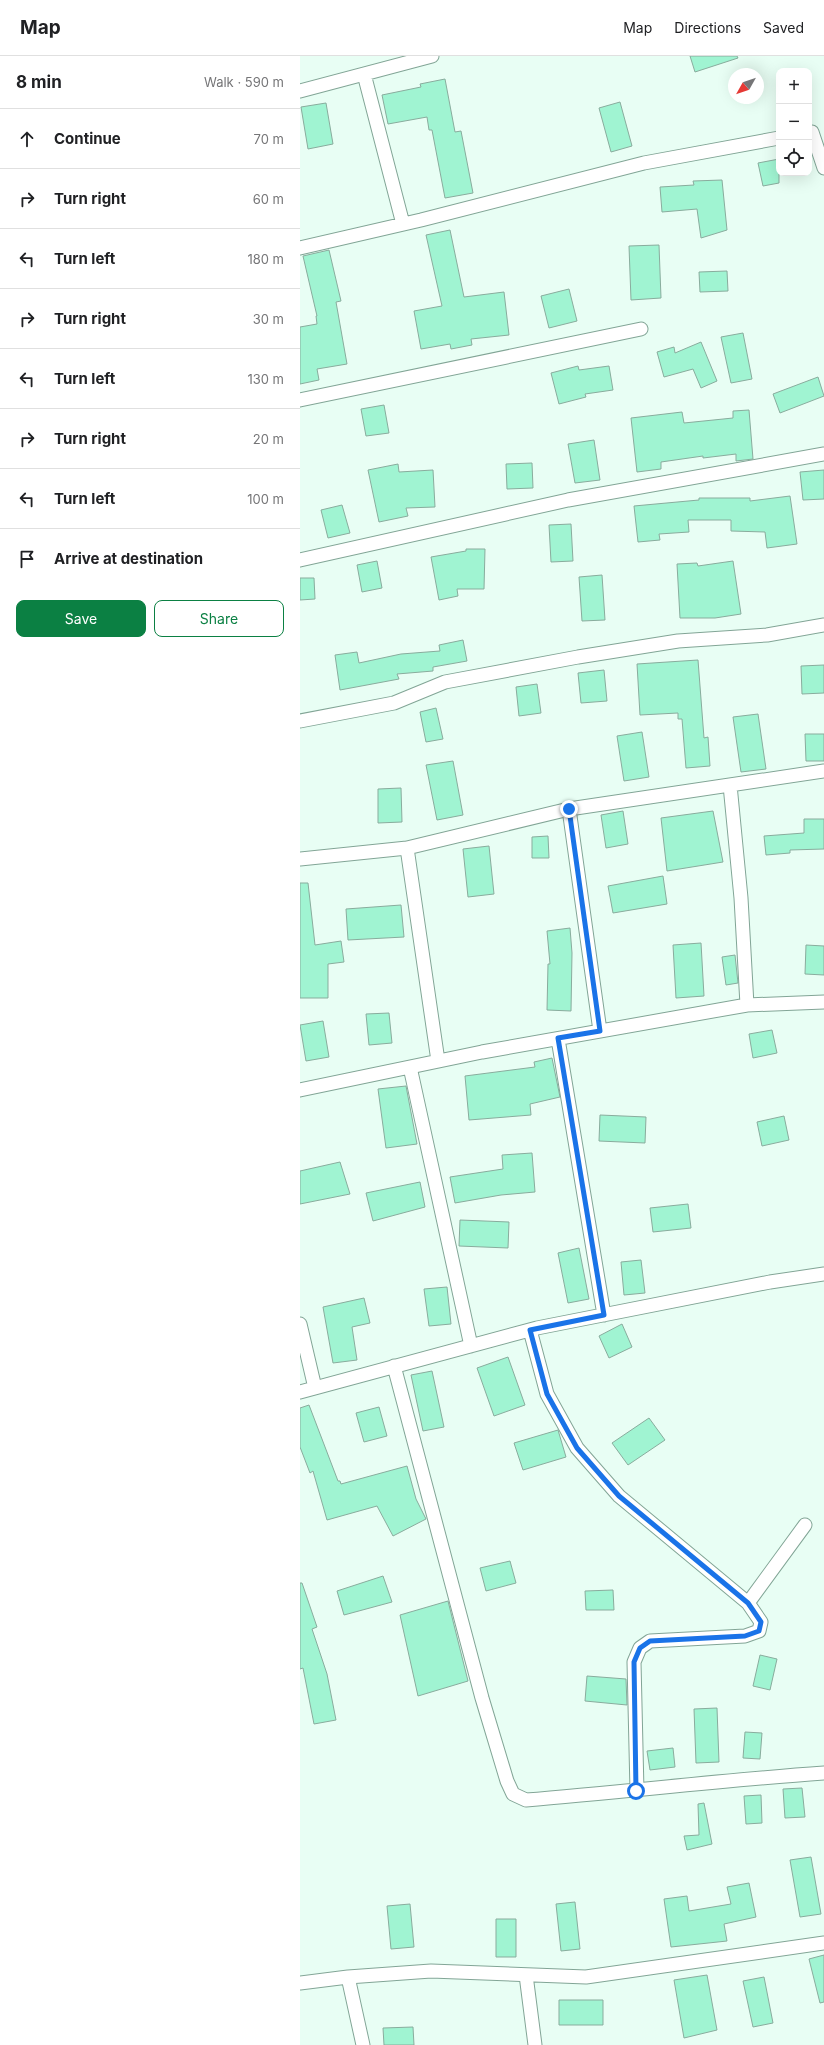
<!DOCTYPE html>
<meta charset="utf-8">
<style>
:root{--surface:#fff;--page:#f2f2f2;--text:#202124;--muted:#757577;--line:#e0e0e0;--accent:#0b8043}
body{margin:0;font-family:Inter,sans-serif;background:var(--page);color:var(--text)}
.controls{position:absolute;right:12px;top:12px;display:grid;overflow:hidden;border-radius:8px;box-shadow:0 4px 16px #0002}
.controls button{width:36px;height:36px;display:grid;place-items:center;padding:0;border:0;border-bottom:1px solid var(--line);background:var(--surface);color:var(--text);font:20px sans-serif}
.compass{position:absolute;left:428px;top:12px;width:36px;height:36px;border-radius:50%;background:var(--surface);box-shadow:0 4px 16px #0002;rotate:230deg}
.stop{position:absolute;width:12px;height:12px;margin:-9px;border:3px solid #1a73e8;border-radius:50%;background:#fff}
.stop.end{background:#1a73e8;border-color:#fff;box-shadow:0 1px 4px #0008}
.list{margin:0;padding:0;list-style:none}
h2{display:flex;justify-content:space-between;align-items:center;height:52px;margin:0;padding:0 16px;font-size:17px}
h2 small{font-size:13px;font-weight:400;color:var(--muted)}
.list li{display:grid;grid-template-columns:26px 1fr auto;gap:12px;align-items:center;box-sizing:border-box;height:60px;padding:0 16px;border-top:1px solid var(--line)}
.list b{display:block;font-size:15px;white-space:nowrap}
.list em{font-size:13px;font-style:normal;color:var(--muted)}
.actions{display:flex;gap:8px;padding:12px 16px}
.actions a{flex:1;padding:9px 0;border:1px solid var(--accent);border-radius:8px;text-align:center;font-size:14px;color:var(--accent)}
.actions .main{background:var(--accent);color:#fff}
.icon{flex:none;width:22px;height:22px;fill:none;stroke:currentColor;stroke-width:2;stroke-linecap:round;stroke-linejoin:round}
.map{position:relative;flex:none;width:524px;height:1989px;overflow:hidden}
header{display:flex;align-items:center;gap:24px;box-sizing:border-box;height:56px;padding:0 20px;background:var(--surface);border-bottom:1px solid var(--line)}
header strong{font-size:19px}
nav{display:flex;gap:22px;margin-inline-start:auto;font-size:14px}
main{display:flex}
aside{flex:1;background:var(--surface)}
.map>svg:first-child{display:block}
</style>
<header>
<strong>Map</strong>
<nav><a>Map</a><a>Directions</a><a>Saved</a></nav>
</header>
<main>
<aside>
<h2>8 min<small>Walk · 590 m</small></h2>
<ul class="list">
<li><svg class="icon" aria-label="ahead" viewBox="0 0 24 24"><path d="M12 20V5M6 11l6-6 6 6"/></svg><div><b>Continue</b></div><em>70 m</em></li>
<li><svg class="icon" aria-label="right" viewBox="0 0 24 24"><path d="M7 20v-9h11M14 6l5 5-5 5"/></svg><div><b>Turn right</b></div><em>60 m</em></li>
<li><svg class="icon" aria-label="left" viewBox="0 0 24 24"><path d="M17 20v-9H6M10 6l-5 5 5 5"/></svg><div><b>Turn left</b></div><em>180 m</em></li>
<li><svg class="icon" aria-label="right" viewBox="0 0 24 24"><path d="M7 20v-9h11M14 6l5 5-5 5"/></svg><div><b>Turn right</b></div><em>30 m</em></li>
<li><svg class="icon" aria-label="left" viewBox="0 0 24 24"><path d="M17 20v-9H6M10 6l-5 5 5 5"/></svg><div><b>Turn left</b></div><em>130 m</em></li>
<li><svg class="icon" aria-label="right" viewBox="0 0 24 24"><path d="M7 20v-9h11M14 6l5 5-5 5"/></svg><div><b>Turn right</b></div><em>20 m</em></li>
<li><svg class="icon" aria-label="left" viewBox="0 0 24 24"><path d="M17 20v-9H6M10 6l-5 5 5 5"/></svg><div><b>Turn left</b></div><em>100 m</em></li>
<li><svg class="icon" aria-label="arrive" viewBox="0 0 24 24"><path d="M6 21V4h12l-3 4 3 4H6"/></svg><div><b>Arrive at destination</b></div></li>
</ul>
<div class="actions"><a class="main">Save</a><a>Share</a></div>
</aside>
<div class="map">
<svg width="524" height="1989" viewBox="0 0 524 1989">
<rect width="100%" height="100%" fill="#e8fef4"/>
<path fill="#a0f4d2" stroke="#89ac9d" d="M 390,0 L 437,0 L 438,2 L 395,16 Z
M 145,23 L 155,76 L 161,75 L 173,137 L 145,142 L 132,74 L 129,74 L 127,61 L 88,68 L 82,39 L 121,31 L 120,28 Z
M 320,46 L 332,90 L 311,96 L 299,52 Z
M 26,47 L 33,88 L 8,93 L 1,51 Z
M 479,103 L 479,127 L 463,130 L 458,107 Z
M 422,124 L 427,174 L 401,182 L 397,153 L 362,156 L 360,131 L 394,129 L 393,125 Z
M 150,174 L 164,241 L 204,236 L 209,279 L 171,283 L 172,289 L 151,293 L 150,288 L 121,293 L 114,255 L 142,250 L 126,179 Z
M 359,189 L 361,242 L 331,244 L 329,190 Z
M 29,194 L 41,245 L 36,246 L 47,308 L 17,313 L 19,324 L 0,328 L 0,271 L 17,268 L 16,260 L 17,260 L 3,200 Z
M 427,215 L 428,235 L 400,236 L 399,216 Z
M 269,233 L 277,265 L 249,272 L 241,240 Z
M 443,277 L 452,323 L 431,327 L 421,281 Z
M 401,286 L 417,325 L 401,332 L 393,313 L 364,321 L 357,296 L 374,291 L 375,297 Z
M 278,310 L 279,314 L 309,310 L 313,334 L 285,338 L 286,341 L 259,348 L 251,317 Z
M 518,321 L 524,340 L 480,357 L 473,338 Z
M 84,349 L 89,377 L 66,380 L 61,353 Z
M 449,354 L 453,403 L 436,405 L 436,398 L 403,402 L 403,400 L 361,406 L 361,413 L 337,416 L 331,362 L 382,356 L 384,367 L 433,362 L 433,355 Z
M 294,384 L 300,424 L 275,427 L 268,388 Z
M 232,407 L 233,432 L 207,433 L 206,408 Z
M 98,408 L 99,416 L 133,414 L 135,451 L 106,452 L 108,460 L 79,466 L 68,414 Z
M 524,414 L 524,443 L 503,444 L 500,416 Z
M 490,440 L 497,488 L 467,492 L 465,476 L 431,475 L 431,464 L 388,464 L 389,476 L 359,478 L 360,484 L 338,486 L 334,450 L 399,444 L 399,442 L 450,442 L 450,445 Z
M 42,449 L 50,477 L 28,482 L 21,454 Z
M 271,468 L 273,505 L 251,506 L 249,469 Z
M 166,493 L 185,493 L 184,533 L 157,533 L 158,540 L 139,544 L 131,501 L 166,495 Z
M 77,505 L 82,532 L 62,536 L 57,509 Z
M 433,505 L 441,558 L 415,562 L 380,562 L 377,508 L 397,507 L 398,510 Z
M 302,519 L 305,564 L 282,565 L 279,521 Z
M 0,522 L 14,522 L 15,543 L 0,544 Z
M 163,584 L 167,605 L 133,611 L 133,615 L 97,618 L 99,623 L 40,634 L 35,599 L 57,596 L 59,607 L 101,598 L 140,595 L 139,589 Z
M 398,604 L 404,682 L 408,681 L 410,710 L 386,712 L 382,663 L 378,663 L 378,657 L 340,659 L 337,608 Z
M 524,609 L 524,637 L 502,638 L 501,610 Z
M 304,614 L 307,645 L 281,647 L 278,617 Z
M 237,628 L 241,657 L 219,660 L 216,631 Z
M 136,652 L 143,683 L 126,686 L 120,656 Z
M 458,658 L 466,713 L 441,716 L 433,661 Z
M 342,676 L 349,721 L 324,725 L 317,680 Z
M 505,678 L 524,678 L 524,705 L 506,705 Z
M 153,705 L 163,759 L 137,764 L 126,709 Z
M 101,732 L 102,766 L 78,767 L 78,733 Z
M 323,755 L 328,788 L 306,792 L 301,759 Z
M 413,755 L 423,806 L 367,815 L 361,762 Z
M 504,763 L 524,763 L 524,793 L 490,794 L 490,797 L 466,799 L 464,780 L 504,777 Z
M 248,780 L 249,802 L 232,802 L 232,781 Z
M 189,790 L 194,838 L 168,841 L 163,793 Z
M 363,820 L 367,848 L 313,857 L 308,830 Z
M 0,827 L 8,827 L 15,889 L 41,885 L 44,906 L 28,908 L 28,942 L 0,942 Z
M 101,849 L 104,881 L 48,884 L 46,853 Z
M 270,872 L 272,897 L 271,955 L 247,954 L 248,908 L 250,908 L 247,875 Z
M 401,887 L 404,940 L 376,942 L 373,889 Z
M 506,889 L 524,890 L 524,919 L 505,918 Z
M 435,899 L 438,927 L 426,929 L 422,901 Z
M 89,957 L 92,987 L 69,989 L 66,958 Z
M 23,965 L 29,1001 L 6,1005 L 0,969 Z
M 472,974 L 477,997 L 453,1002 L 449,978 Z
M 252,1002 L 260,1041 L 230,1048 L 231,1059 L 169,1064 L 165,1020 L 235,1011 L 234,1006 Z
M 106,1030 L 117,1088 L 86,1092 L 78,1033 Z
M 300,1059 L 346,1061 L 345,1087 L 299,1085 Z
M 484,1060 L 489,1084 L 462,1090 L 457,1066 Z
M 232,1097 L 235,1136 L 201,1139 L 155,1147 L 150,1121 L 203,1113 L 202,1099 Z
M 40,1106 L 50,1138 L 0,1148 L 0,1115 Z
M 120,1126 L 125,1151 L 73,1165 L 66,1137 Z
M 388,1148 L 391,1172 L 353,1176 L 350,1152 Z
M 160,1164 L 209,1166 L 208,1192 L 159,1190 Z
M 279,1192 L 289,1243 L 268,1247 L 258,1197 Z
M 341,1204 L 345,1237 L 324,1239 L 321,1206 Z
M 147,1231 L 151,1268 L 129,1270 L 124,1233 Z
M 64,1242 L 70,1267 L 52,1271 L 57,1304 L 33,1307 L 23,1251 Z
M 322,1268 L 332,1291 L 309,1302 L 299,1280 Z
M 208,1301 L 225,1349 L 194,1360 L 177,1312 Z
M 132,1315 L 144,1371 L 123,1375 L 111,1319 Z
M 9,1349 L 38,1425 L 40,1425 L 41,1428 L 107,1410 L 116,1443 L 126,1463 L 93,1480 L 77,1450 L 27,1464 L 13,1415 L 10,1417 L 0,1391 L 0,1352 Z
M 79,1351 L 87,1380 L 64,1386 L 56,1357 Z
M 349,1362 L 365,1384 L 328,1409 L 312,1387 Z
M 258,1374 L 266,1401 L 223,1414 L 214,1387 Z
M 210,1505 L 216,1527 L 186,1535 L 180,1512 Z
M 83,1520 L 92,1546 L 44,1559 L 37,1535 Z
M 0,1527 L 2,1527 L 17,1571 L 12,1573 L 27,1618 L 36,1664 L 14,1668 L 3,1612 L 0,1613 Z
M 313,1534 L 314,1554 L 286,1554 L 285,1535 Z
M 148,1545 L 168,1625 L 118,1640 L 100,1559 Z
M 460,1599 L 477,1603 L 470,1634 L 453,1630 Z
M 287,1620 L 326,1623 L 327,1649 L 285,1645 Z
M 417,1652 L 419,1706 L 396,1707 L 394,1653 Z
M 445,1676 L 462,1677 L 460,1703 L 443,1702 Z
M 373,1692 L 375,1711 L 350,1714 L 347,1695 Z
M 502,1732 L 505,1761 L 485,1762 L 483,1733 Z
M 461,1739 L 462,1767 L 446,1768 L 444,1740 Z
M 404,1747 L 412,1788 L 387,1794 L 384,1780 L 399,1779 L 398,1748 Z
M 511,1801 L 521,1858 L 500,1861 L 490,1804 Z
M 449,1827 L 456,1861 L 424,1868 L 427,1885 L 371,1891 L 364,1843 L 387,1840 L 389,1855 L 431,1848 L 427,1831 Z
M 275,1846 L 280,1893 L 261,1895 L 256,1848 Z
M 110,1848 L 114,1891 L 91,1893 L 87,1850 Z
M 196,1863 L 216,1863 L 216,1901 L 196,1901 Z
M 524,1899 L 524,1946 L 520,1947 L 509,1903 Z
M 407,1919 L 417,1974 L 384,1982 L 374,1924 Z
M 464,1921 L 473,1967 L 453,1971 L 443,1925 Z
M 259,1944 L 303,1944 L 303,1969 L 259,1969 Z
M 113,1971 L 114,1989 L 84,1989 L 83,1972 Z"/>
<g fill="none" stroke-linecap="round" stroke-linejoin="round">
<defs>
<path id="minor" d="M 64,18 L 103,168
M 0,35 L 132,0
M 512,76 L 524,112
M 0,192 L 121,164 L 344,107 L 479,82
M 0,344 L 341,273
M 0,504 L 268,444 L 524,398
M 0,665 L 94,647 L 145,626 L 278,601 L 378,585 L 467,579 L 524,569
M 430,729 L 441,842 L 447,949
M 269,753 L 300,975
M 107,792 L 138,1005
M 0,803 L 107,792 L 269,753 L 524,715
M 258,983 L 304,1259
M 110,1011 L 171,1290
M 0,1034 L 182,996 L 447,949 L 524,946
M 0,1268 L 15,1332
M 230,1274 L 247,1338 L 277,1392 L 319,1440 L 448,1547 L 461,1566 L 459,1575 L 445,1580 L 350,1585 L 340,1592 L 334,1606 L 337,1735
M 94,1310 L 182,1642 L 207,1725 L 213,1738 L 226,1744 C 325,1736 424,1724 524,1717
M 0,1336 L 237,1272 L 470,1226 L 524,1218
M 448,1547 L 505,1469
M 226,1919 L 235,1989
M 48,1921 L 63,1989
M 0,1927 L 48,1921 L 131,1915 L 286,1921 L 524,1887"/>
</defs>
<use href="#minor" stroke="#82a596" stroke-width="15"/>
<use href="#minor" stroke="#fff" stroke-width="13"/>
</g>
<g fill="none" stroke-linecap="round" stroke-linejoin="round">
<path stroke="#1a73e8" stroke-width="5" d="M 269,753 L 300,975 L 258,982 L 304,1259 L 230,1274 L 247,1338 L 277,1392 L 319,1440 L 448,1547 L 461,1566 L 459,1575 L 445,1580 L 350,1585 L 340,1592 L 334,1606 L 336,1735"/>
</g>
</svg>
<div class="controls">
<button>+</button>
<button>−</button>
<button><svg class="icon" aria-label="locate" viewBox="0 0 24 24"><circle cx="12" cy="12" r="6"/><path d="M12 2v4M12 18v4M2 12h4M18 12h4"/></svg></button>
</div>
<svg class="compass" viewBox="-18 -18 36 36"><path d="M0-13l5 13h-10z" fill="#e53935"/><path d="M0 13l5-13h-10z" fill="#757577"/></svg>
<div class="stop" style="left:336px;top:1735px"></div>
<div class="stop end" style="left:269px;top:753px"></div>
</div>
</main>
